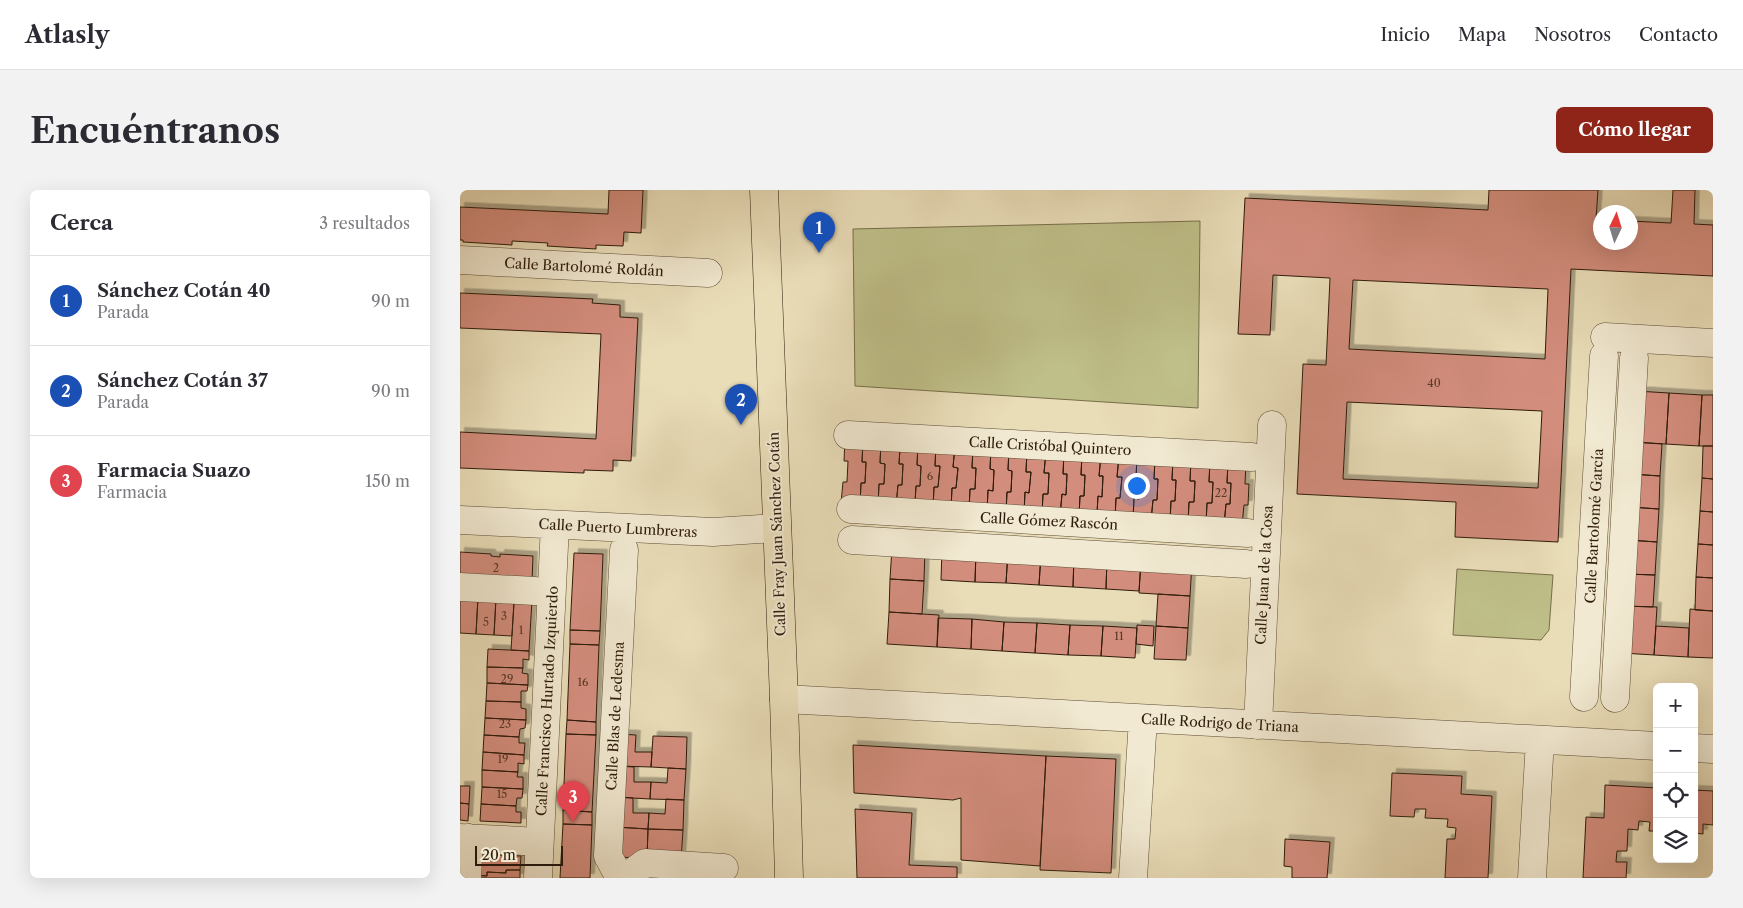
<!DOCTYPE html>
<html lang="es">
<meta charset="utf-8">
<style>
:root{--surface:#fff;--page:#f2f2f3;--text:#2b2b33;--muted:#7c7c81;--line:#e1e1e2;--accent:#8f2418}
body{margin:0;font-family:"Libre Caslon Text",serif;background:var(--page);color:var(--text)}
.controls{position:absolute;right:15px;bottom:15px;display:grid;overflow:hidden;border-radius:8px;box-shadow:0 5px 20px #0002}
.controls button{width:45px;height:45px;display:grid;place-items:center;padding:0;border:0;border-bottom:1px solid var(--line);background:var(--surface);color:var(--text);font:25px sans-serif}
.compass{position:absolute;left:1133px;top:15px;width:45px;height:45px;border-radius:50%;background:var(--surface);box-shadow:0 5px 20px #0002;rotate:4deg}
.scale{position:absolute;left:15px;bottom:12px;width:88px;box-sizing:border-box;padding-left:5px;border:2px solid #2f1c0c;border-top:0;font-size:14px;line-height:18px;white-space:nowrap;color:#2f1c0c;-webkit-text-stroke:4px #f1e9d1;paint-order:stroke}
.you{position:absolute;left:676px;top:295px;width:18px;height:18px;margin:-12px;border:4px solid #fff;border-radius:50%;background:#1a73e8;box-shadow:0 0 0 8px #1a73e833}
.badge{display:grid;place-items:center;width:32px;height:32px;border-radius:50%;background:var(--accent);color:#fff;font-size:16px;font-weight:700}
.pin{position:absolute;translate:-50% -41px;filter:drop-shadow(0 1px 2px #0008)}
.pin::after{content:'';position:absolute;top:26px;width:18px;height:15px;background:inherit;clip-path:polygon(0 0,100% 0,50% 100%)}
.list{margin:0;padding:0;list-style:none}
h2{display:flex;justify-content:space-between;align-items:center;height:65px;margin:0;padding:0 20px;font-size:21px}
h2 small{font-size:16px;font-weight:400;color:var(--muted)}
.list li{display:grid;grid-template-columns:32px 1fr auto;gap:15px;align-items:center;box-sizing:border-box;height:90px;padding:0 20px;border-top:1px solid var(--line)}
.list b{display:block;font-size:19px;white-space:nowrap}
.list p{margin:0;font-size:16px;white-space:nowrap;color:var(--muted)}
.list em{font-size:16px;font-style:normal;color:var(--muted)}
.icon{flex:none;width:28px;height:28px;fill:none;stroke:currentColor;stroke-width:2;stroke-linecap:round;stroke-linejoin:round}
.map{position:relative;flex:none;width:1253px;height:688px;overflow:hidden;border-radius:8px}
header{display:flex;align-items:center;gap:30px;box-sizing:border-box;height:70px;padding:0 25px;background:var(--surface);border-bottom:1px solid var(--line)}
header strong{font-size:24px}
nav{display:flex;gap:28px;margin-inline-start:auto;font-size:18px}
.intro{display:flex;align-items:center;justify-content:space-between;box-sizing:border-box;height:120px;padding:0 30px}
h1{margin:0;font-size:35px}
.button{padding:12px 22px;border-radius:8px;background:var(--accent);color:#fff;font-size:18px;font-weight:700}
main{display:flex;gap:30px;padding:0 30px}
aside{flex:1;background:var(--surface);border-radius:8px;box-shadow:0 5px 20px #0002}
.map>svg:first-child{display:block}
</style>
<header>
<strong>Atlasly</strong>
<nav><a>Inicio</a><a>Mapa</a><a>Nosotros</a><a>Contacto</a></nav>
</header>
<div class="intro"><h1>Encuéntranos</h1><a class="button">Cómo llegar</a></div>
<main>
<aside>
<h2>Cerca<small>3 resultados</small></h2>
<ul class="list">
<li><span class="badge" style="background:#1a4fb4">1</span><div><b>Sánchez Cotán 40</b><p>Parada</p></div><em>90 m</em></li>
<li><span class="badge" style="background:#1a4fb4">2</span><div><b>Sánchez Cotán 37</b><p>Parada</p></div><em>90 m</em></li>
<li><span class="badge" style="background:#e0444e">3</span><div><b>Farmacia Suazo</b><p>Farmacia</p></div><em>150 m</em></li>
</ul>
</aside>
<div class="map">
<svg width="1253" height="688" viewBox="0 0 1253 688">
<defs>
<filter id="shadow"><feDropShadow dx="4.5" dy="-4.5" stdDeviation="0" flood-color="#0004"/></filter>
</defs>
<rect width="100%" height="100%" fill="#e9ddb8"/>
<filter id="stains"><feTurbulence type="fractalNoise" baseFrequency=".004" numOctaves="4"/><feColorMatrix values="0 0 0 0 .2 0 0 0 0 .09 0 0 0 0 .02 0 0 0 .5 -.17"/></filter>
<radialGradient id="worn" r=".72"><stop offset=".6" stop-color="#630" stop-opacity="0"/><stop offset="1" stop-color="#630" stop-opacity=".3"/></radialGradient>
<path fill="#bfbf89" stroke="#776e4a" d="M 740,31 L 738,218 L 395,196 L 393,39 Z
M 997,379 L 1093,385 L 1089,440 L 1081,450 L 993,445 Z"/>
<path fill="#d38d7d" stroke="#2f1c0c" fill-rule="evenodd" filter="url(#shadow)" d="M 149,0 L 183,0 L 181,43 L 164,42 L 163,56 L 136,55 L 136,59 L 87,56 L 88,53 L 52,51 L 52,55 L 3,52 L 3,50 L 0,50 L 0,17 L 148,24 Z
M 1029,0 L 1138,0 L 1136,29 L 1140,30 L 1140,52 L 1170,52 L 1170,31 L 1211,33 L 1213,0 L 1235,0 L 1234,34 L 1253,35 L 1253,86 L 1111,79 L 1098,352 L 995,347 L 996,312 L 837,304 L 843,174 L 866,175 L 870,88 L 813,85 L 810,145 L 778,144 L 785,8 L 1028,20 ZM 893,90 L 1088,99 L 1085,169 L 889,159 ZM 887,212 L 1082,221 L 1078,298 L 883,289 Z
M 0,103 L 133,109 L 132,113 L 160,115 L 160,127 L 178,128 L 171,271 L 153,270 L 153,281 L 124,280 L 124,283 L 0,278 L 0,242 L 136,249 L 141,144 L 0,138 Z
M 1176,201 L 1209,203 L 1206,254 L 1173,252 Z
M 1209,203 L 1242,205 L 1239,256 L 1206,254 Z
M 1242,205 L 1253,205 L 1253,256 L 1239,256 Z
M 385,250 L 403,251 L 402,272 L 406,272 L 405,293 L 401,293 L 400,314 L 381,313 L 383,292 L 387,292 L 388,271 L 384,271 Z
M 403,251 L 421,252 L 420,273 L 425,274 L 424,294 L 419,294 L 418,315 L 400,314 L 401,293 L 405,293 L 406,272 L 402,272 Z
M 421,252 L 440,258 L 439,274 L 443,274 L 442,295 L 438,295 L 436,316 L 418,315 L 419,294 L 424,294 L 425,274 L 420,273 Z
M 1173,252 L 1202,254 L 1200,286 L 1171,284 Z
M 458,254 L 457,275 L 461,276 L 460,296 L 456,296 L 455,313 L 436,316 L 438,295 L 442,295 L 443,274 L 439,274 L 440,258 Z
M 458,254 L 476,255 L 475,276 L 480,276 L 478,297 L 474,297 L 473,318 L 455,313 L 456,296 L 460,296 L 461,276 L 457,275 Z
M 476,255 L 495,256 L 493,277 L 498,278 L 496,298 L 492,298 L 491,319 L 473,318 L 474,297 L 478,297 L 480,276 L 475,276 Z
M 495,256 L 513,257 L 512,278 L 516,278 L 515,299 L 510,299 L 509,320 L 491,319 L 492,298 L 496,298 L 498,278 L 493,277 Z
M 1243,256 L 1253,256 L 1253,289 L 1242,288 Z
M 513,257 L 531,259 L 530,279 L 534,280 L 533,301 L 528,300 L 527,321 L 509,320 L 510,299 L 515,299 L 516,278 L 512,278 Z
M 531,259 L 549,259 L 548,280 L 552,281 L 551,302 L 547,302 L 546,322 L 527,321 L 528,300 L 533,301 L 534,280 L 530,279 Z
M 549,259 L 567,261 L 566,282 L 571,282 L 569,303 L 565,302 L 564,323 L 546,322 L 547,302 L 551,302 L 552,281 L 548,280 Z
M 567,261 L 586,261 L 584,283 L 589,283 L 588,304 L 583,304 L 582,324 L 564,323 L 565,302 L 569,303 L 571,282 L 566,282 Z
M 586,261 L 604,263 L 603,284 L 607,284 L 606,305 L 602,304 L 600,326 L 582,324 L 583,304 L 588,304 L 589,283 L 584,283 Z
M 604,263 L 622,264 L 621,285 L 625,285 L 624,306 L 620,306 L 619,326 L 600,326 L 602,304 L 606,305 L 607,284 L 603,284 Z
M 622,264 L 641,265 L 639,286 L 643,286 L 642,307 L 638,306 L 637,323 L 619,326 L 620,306 L 624,306 L 625,285 L 621,285 Z
M 641,265 L 659,266 L 657,287 L 662,287 L 660,308 L 656,308 L 655,329 L 637,323 L 638,306 L 642,307 L 643,286 L 639,286 Z
M 659,266 L 677,267 L 676,288 L 680,288 L 679,309 L 674,308 L 673,330 L 655,329 L 656,308 L 660,308 L 662,287 L 657,287 Z
M 677,267 L 695,268 L 694,289 L 698,289 L 697,310 L 693,310 L 691,331 L 673,330 L 674,308 L 679,309 L 680,288 L 676,288 Z
M 695,268 L 713,269 L 712,290 L 716,290 L 715,311 L 711,311 L 710,332 L 691,331 L 693,310 L 697,310 L 698,289 L 694,289 Z
M 713,269 L 731,270 L 730,291 L 735,291 L 734,312 L 729,312 L 728,333 L 710,332 L 711,311 L 715,311 L 716,290 L 712,290 Z
M 731,270 L 750,271 L 749,292 L 753,292 L 752,313 L 747,313 L 746,334 L 728,333 L 729,312 L 734,312 L 735,291 L 730,291 Z
M 750,271 L 768,272 L 767,293 L 771,293 L 770,314 L 766,314 L 764,335 L 746,334 L 747,313 L 752,313 L 753,292 L 749,292 Z
M 768,272 L 786,273 L 785,294 L 789,294 L 788,315 L 784,315 L 782,336 L 764,335 L 766,314 L 770,314 L 771,293 L 767,293 Z
M 1171,284 L 1200,286 L 1199,319 L 1170,317 Z
M 1242,288 L 1253,289 L 1253,322 L 1240,321 Z
M 1170,317 L 1199,319 L 1197,352 L 1168,350 Z
M 1240,321 L 1253,322 L 1253,355 L 1238,354 Z
M 1168,350 L 1197,352 L 1195,385 L 1166,384 Z
M 1238,354 L 1253,355 L 1253,388 L 1236,387 Z
M 432,357 L 465,358 L 464,391 L 430,389 Z
M 482,359 L 516,361 L 515,392 L 481,390 Z
M 516,361 L 548,362 L 546,393 L 515,392 Z
M 0,362 L 31,364 L 31,366 L 40,367 L 40,364 L 73,366 L 72,392 L 0,389 Z
M 548,362 L 581,364 L 579,395 L 546,393 Z
M 114,363 L 143,364 L 140,441 L 110,440 Z
M 581,364 L 614,366 L 613,397 L 579,395 Z
M 614,366 L 647,368 L 646,399 L 613,397 Z
M 647,368 L 681,370 L 679,401 L 646,399 Z
M 681,370 L 732,373 L 730,406 L 679,403 Z
M 1166,384 L 1195,385 L 1193,417 L 1164,416 Z
M 1236,387 L 1253,388 L 1253,421 L 1235,420 Z
M 430,389 L 464,391 L 462,424 L 429,422 Z
M 698,404 L 730,406 L 728,438 L 696,436 Z
M 0,406 L 18,407 L 16,444 L 0,443 Z
M 18,407 L 36,408 L 34,445 L 16,444 Z
M 36,408 L 54,412 L 52,446 L 34,445 Z
M 72,410 L 69,461 L 51,460 L 54,412 Z
M 1164,416 L 1197,417 L 1194,465 L 1162,463 Z
M 1230,419 L 1253,421 L 1253,468 L 1228,467 Z
M 429,422 L 479,425 L 477,457 L 427,454 Z
M 478,428 L 512,429 L 511,459 L 477,457 Z
M 512,429 L 544,432 L 542,461 L 511,459 Z
M 544,432 L 577,433 L 575,463 L 542,461 Z
M 577,433 L 610,435 L 608,465 L 575,463 Z
M 610,435 L 643,436 L 641,466 L 608,465 Z
M 677,435 L 694,436 L 693,456 L 676,454 Z
M 643,436 L 677,438 L 675,468 L 641,466 Z
M 696,436 L 728,438 L 726,470 L 694,469 Z
M 1196,436 L 1229,438 L 1228,467 L 1194,465 Z
M 110,440 L 140,441 L 139,455 L 110,454 Z
M 110,454 L 139,455 L 136,532 L 107,530 Z
M 28,459 L 69,461 L 69,470 L 63,469 L 63,478 L 27,477 Z
M 27,477 L 63,478 L 62,483 L 68,484 L 68,495 L 27,493 Z
M 27,493 L 68,495 L 67,501 L 61,501 L 61,512 L 26,511 Z
M 26,511 L 61,512 L 61,518 L 66,519 L 66,530 L 25,528 Z
M 25,528 L 66,530 L 65,538 L 60,539 L 59,547 L 24,545 Z
M 107,530 L 136,532 L 136,545 L 106,544 Z
M 106,544 L 136,545 L 132,622 L 103,620 Z
M 159,544 L 176,545 L 175,562 L 192,562 L 191,577 L 158,576 Z
M 24,545 L 59,547 L 59,553 L 65,553 L 64,565 L 23,562 Z
M 193,546 L 227,547 L 226,579 L 191,577 Z
M 393,555 L 586,566 L 580,676 L 501,670 L 501,608 L 493,610 L 394,603 Z
M 23,562 L 64,565 L 64,574 L 58,573 L 58,582 L 22,580 Z
M 586,566 L 656,569 L 651,683 L 580,680 Z
M 158,576 L 174,577 L 174,592 L 191,592 L 190,609 L 156,607 Z
M 208,578 L 226,579 L 224,610 L 190,609 L 191,592 L 207,593 Z
M 22,580 L 58,582 L 57,587 L 63,587 L 63,599 L 22,597 Z
M 932,583 L 1002,586 L 1001,604 L 1032,606 L 1028,688 L 985,688 L 987,649 L 995,649 L 996,638 L 987,637 L 988,629 L 965,628 L 966,619 L 955,619 L 954,627 L 930,626 Z
M 1145,595 L 1197,598 L 1197,641 L 1189,641 L 1190,632 L 1179,631 L 1178,640 L 1168,639 L 1167,661 L 1157,661 L 1156,672 L 1167,672 L 1166,688 L 1123,688 L 1126,627 L 1144,628 Z
M 0,596 L 10,596 L 9,614 L 0,613 Z
M 22,597 L 63,599 L 62,608 L 57,608 L 56,616 L 21,614 Z
M 1234,600 L 1253,601 L 1253,635 L 1243,634 L 1243,644 L 1234,643 Z
M 156,607 L 173,608 L 173,623 L 189,623 L 188,639 L 155,637 Z
M 206,609 L 224,610 L 223,640 L 188,639 L 189,623 L 205,624 Z
M 0,613 L 9,614 L 8,631 L 0,630 Z
M 21,614 L 56,616 L 56,622 L 61,622 L 61,633 L 20,631 Z
M 395,619 L 452,623 L 449,675 L 497,677 L 497,688 L 397,688 Z
M 103,620 L 132,622 L 132,635 L 103,634 Z
M 103,634 L 132,635 L 130,688 L 100,688 Z
M 155,637 L 188,639 L 187,668 L 153,667 Z
M 188,639 L 223,640 L 221,670 L 187,668 Z
M 825,649 L 870,652 L 867,688 L 832,688 L 832,677 L 824,676 Z
M 13,664 L 61,666 L 60,680 L 46,680 L 46,683 L 27,682 L 27,686 L 12,685 Z
M 46,680 L 60,680 L 60,688 L 11,688 L 12,685 L 27,686 L 27,682 L 46,683 Z"/>
<g fill="none" stroke-linecap="round" stroke-linejoin="round">
<defs>
<path id="minor" d="M 0,70 L 248,83
M 1145,147 L 1253,153
M 388,245 L 792,267
M 391,319 L 788,343
M 0,330 L 253,342 L 316,338
M 392,350 L 786,374
M 0,397 L 75,401
M 1124,507 L 1144,166
M 1155,508 L 1174,168
M 324,509 L 1197,556
M 798,535 L 812,235
M 1234,558 L 1253,559
M 0,648 L 63,651
M 7,688 L 9,648
M 78,688 L 95,335
M 160,688 L 148,666 L 164,360
M 165,688 L 185,673 L 264,678
M 673,688 L 683,529
M 1072,688 L 1080,550"/>
<path id="major" d="M 304,0 L 324,509 L 329,688"/>
</defs>
<use href="#minor" stroke="#5e4c37" stroke-width="29"/>
<use href="#major" stroke="#2f1c0c" stroke-width="29"/>
<use href="#minor" stroke="#f1e9d1" stroke-width="28"/>
<use href="#major" stroke="#e9ddb8" stroke-width="28"/>
</g>
<g text-anchor="middle" dominant-baseline="central" stroke-width="4" stroke-linejoin="round" paint-order="stroke">
<g font-size="11" fill="#583828">
<text x="974" y="193">40</text>
<text x="470" y="286">6</text>
<text x="761" y="303">22</text>
<text x="36" y="378">2</text>
<text x="44" y="426">3</text>
<text x="26" y="432">5</text>
<text x="61" y="440">1</text>
<text x="659" y="446">11</text>
<text x="47" y="489">29</text>
<text x="123" y="492">16</text>
<text x="45" y="534">23</text>
<text x="43" y="569">19</text>
<text x="42" y="604">15</text>
</g>
<g font-size="14" fill="#2f1c0c" stroke="#f1e9d1">
<text transform="translate(124 77) rotate(3)">Calle Bartolomé Roldán</text>
<text transform="translate(590 256) rotate(3)">Calle Cristóbal Quintero</text>
<text transform="translate(589 331) rotate(3)">Calle Gómez Rascón</text>
<text transform="translate(1134 336) rotate(-87)">Calle Bartolomé García</text>
<text transform="translate(158 338) rotate(3)">Calle Puerto Lumbreras</text>
<text transform="translate(317 344) rotate(-92)">Calle Fray Juan Sánchez Cotán</text>
<text transform="translate(804 385) rotate(-87)">Calle Juan de la Cosa</text>
<text transform="translate(87 511) rotate(-87)">Calle Francisco Hurtado Izquierdo</text>
<text transform="translate(155 526) rotate(-87)">Calle Blas de Ledesma</text>
<text transform="translate(760 533) rotate(3)">Calle Rodrigo de Triana</text>
</g>
</g>
<rect width="100%" height="100%" filter="url(#stains)"/>
<rect width="100%" height="100%" fill="url(#worn)"/>
</svg>
<div class="controls">
<button>+</button>
<button>−</button>
<button><svg class="icon" aria-label="locate" viewBox="0 0 24 24"><circle cx="12" cy="12" r="6"/><path d="M12 2v4M12 18v4M2 12h4M18 12h4"/></svg></button>
<button><svg class="icon" aria-label="layers" viewBox="0 0 24 24"><path d="M12 4l9 5-9 5-9-5zM3 14l9 5 9-5"/></svg></button>
</div>
<svg class="compass" viewBox="-18 -18 36 36"><path d="M0-13l5 13h-10z" fill="#e53935"/><path d="M0 13l5-13h-10z" fill="#7c7c81"/></svg>
<div class="scale">20 m</div>
<div class="you"></div>
<div class="pin badge" style="left:359px;top:63px;background:#1a4fb4">1</div>
<div class="pin badge" style="left:281px;top:235px;background:#1a4fb4">2</div>
<div class="pin badge" style="left:113px;top:632px;background:#e0444e">3</div>
</div>
</main>
